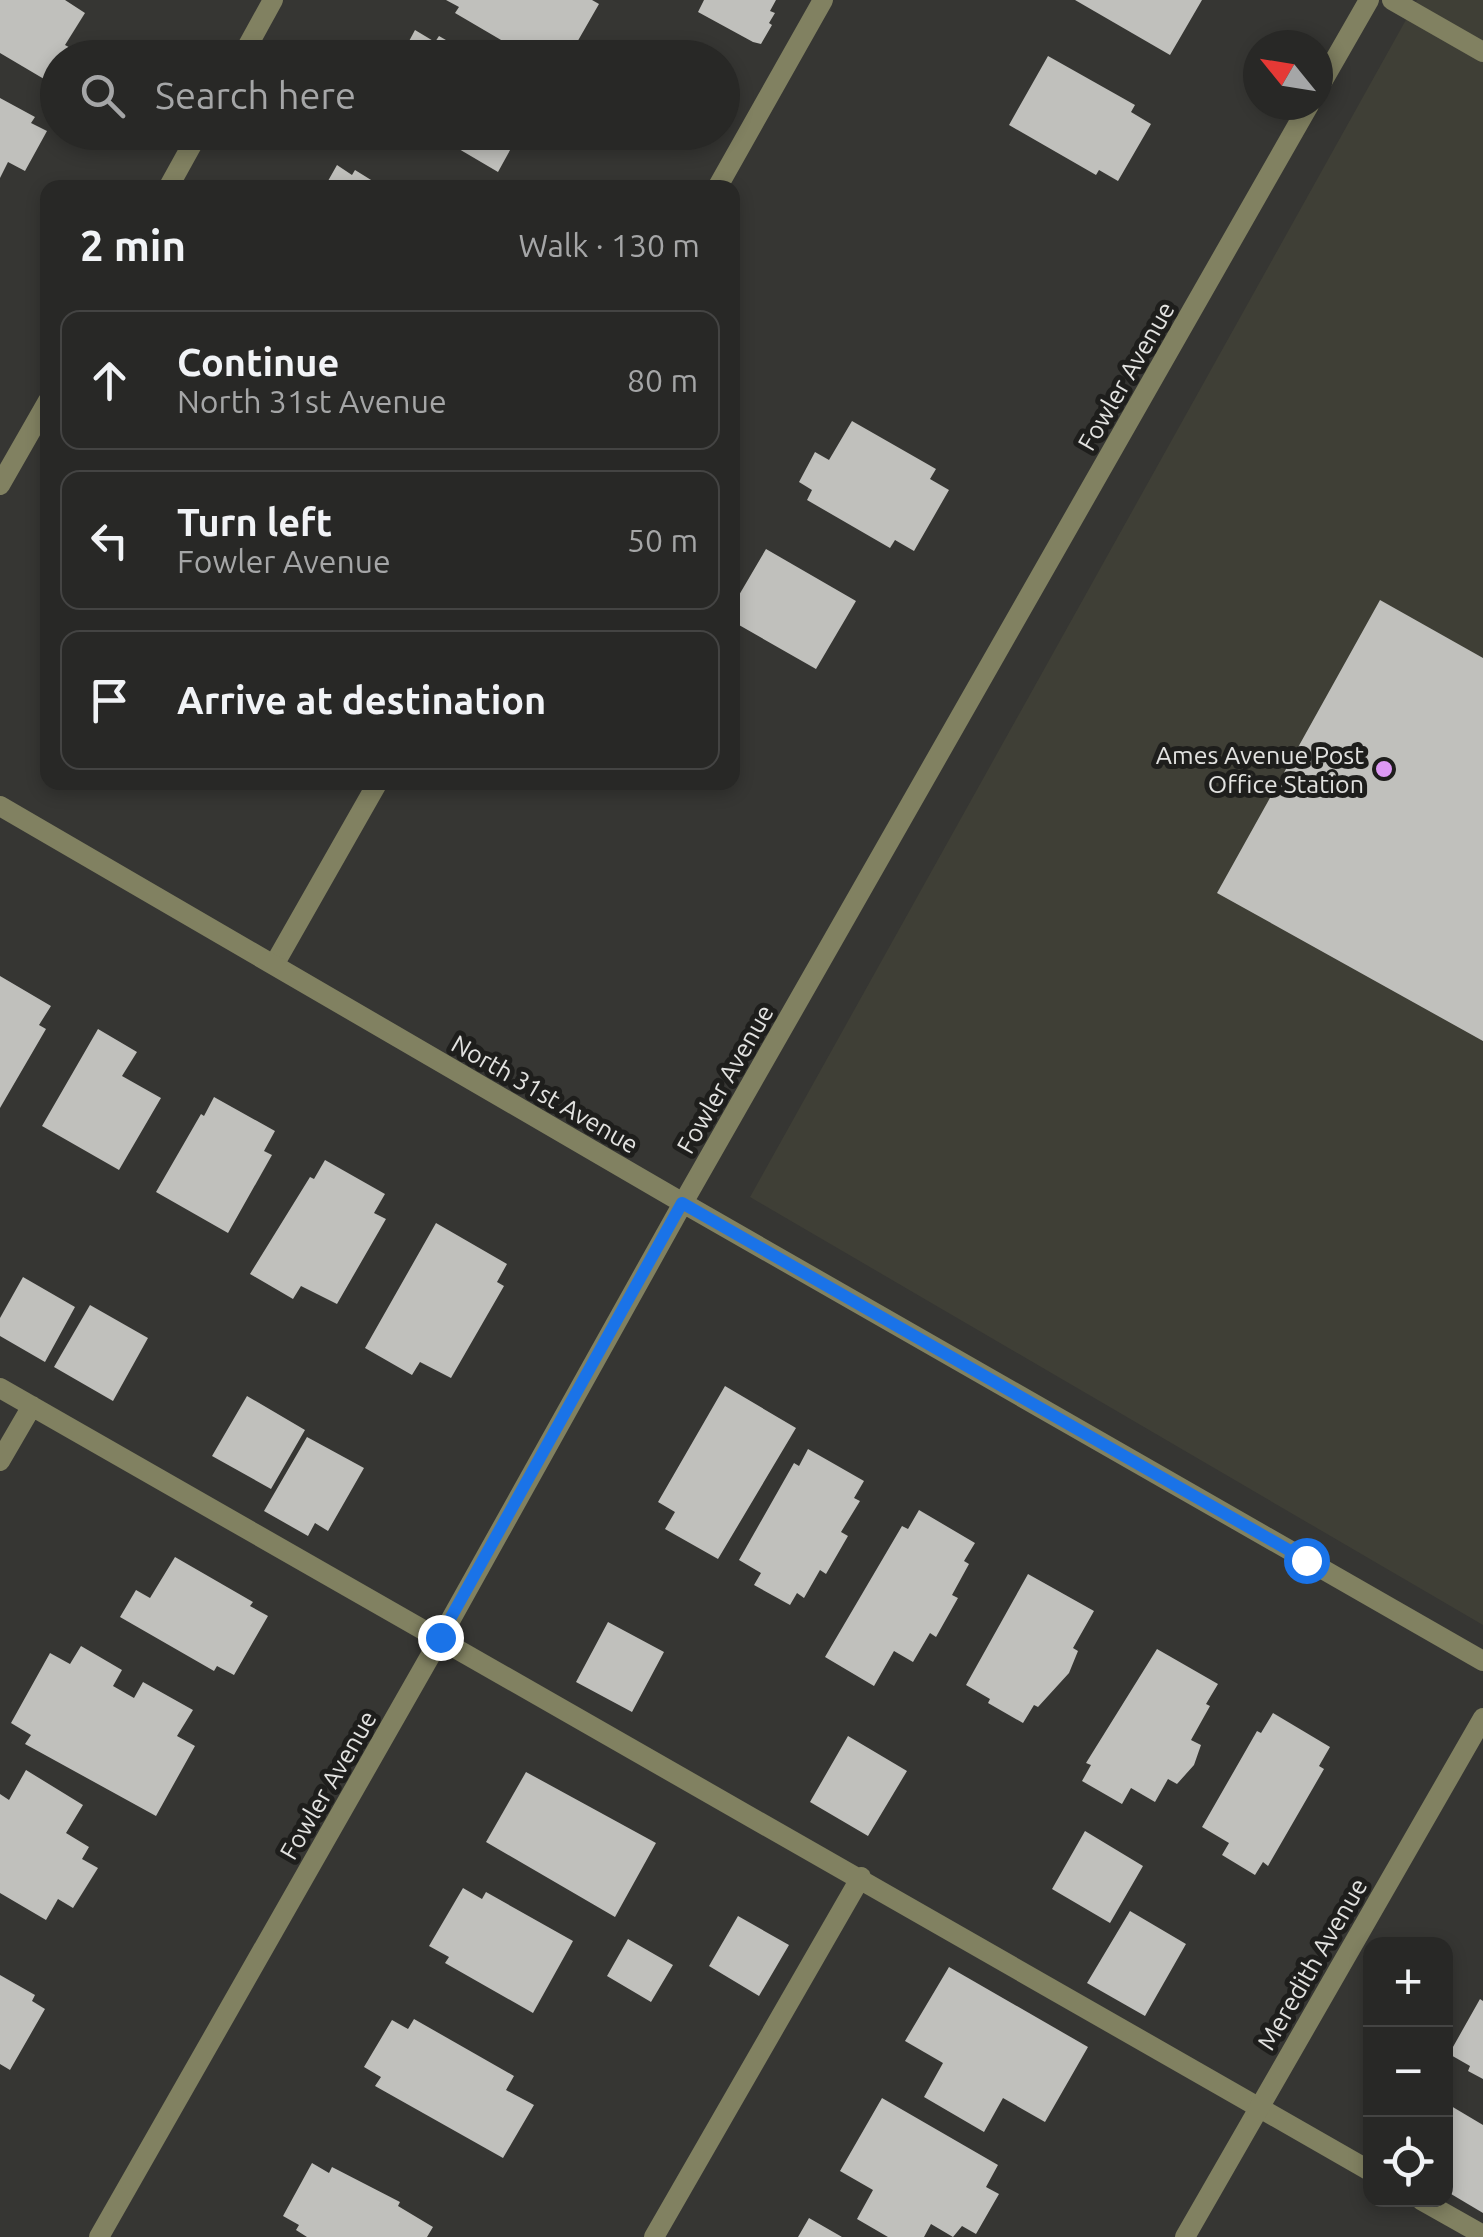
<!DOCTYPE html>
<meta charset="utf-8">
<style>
:root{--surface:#282826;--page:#343432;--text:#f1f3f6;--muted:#a5a6a7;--line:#444443}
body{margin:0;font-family:Ubuntu,sans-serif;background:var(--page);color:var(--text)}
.controls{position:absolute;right:30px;bottom:30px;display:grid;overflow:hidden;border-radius:20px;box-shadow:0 5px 15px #0003}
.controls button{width:90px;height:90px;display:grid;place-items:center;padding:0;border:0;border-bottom:2px solid var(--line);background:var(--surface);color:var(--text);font:50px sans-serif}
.compass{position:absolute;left:1243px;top:30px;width:90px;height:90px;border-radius:50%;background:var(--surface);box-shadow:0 5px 15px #0003;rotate:300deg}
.stop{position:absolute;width:30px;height:30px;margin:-22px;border:8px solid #1a73e8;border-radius:50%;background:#fff}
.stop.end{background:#1a73e8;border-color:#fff;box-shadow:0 2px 10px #0008}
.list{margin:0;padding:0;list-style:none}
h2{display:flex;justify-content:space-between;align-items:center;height:130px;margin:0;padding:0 40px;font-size:42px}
h2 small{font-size:32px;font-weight:400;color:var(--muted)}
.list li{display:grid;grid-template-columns:65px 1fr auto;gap:30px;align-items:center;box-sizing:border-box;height:140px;margin:0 20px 20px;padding:0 20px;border:2px solid var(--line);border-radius:20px}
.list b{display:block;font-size:38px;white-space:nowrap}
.list p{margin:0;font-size:32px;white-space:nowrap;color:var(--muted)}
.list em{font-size:32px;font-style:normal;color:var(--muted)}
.icon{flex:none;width:55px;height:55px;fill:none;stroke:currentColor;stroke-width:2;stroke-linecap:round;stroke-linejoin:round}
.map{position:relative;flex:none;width:1483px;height:2237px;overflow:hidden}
.search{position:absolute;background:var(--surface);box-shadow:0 5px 15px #0003;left:40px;top:40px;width:700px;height:110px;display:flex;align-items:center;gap:25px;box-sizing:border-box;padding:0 35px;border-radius:55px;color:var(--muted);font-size:38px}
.panel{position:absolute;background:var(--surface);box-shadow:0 5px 15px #0003;left:40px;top:180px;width:700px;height:610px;border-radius:20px}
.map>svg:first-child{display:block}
</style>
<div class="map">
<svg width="1483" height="2237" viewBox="0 0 1483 2237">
<rect width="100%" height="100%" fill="#363633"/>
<path fill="#3f3f36" d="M 1417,0 L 1483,0 L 1483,1625 L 750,1197 Z"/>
<path fill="#c0c0bc" d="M 0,0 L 65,0 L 85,13 L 65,45 L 76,51 L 72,58 L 58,58 L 58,70 L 52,66 L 44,79 L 0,53 Z
M 446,0 L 592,0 L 599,4 L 568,58 L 532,58 L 455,13 L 459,7 Z
M 704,0 L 776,0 L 770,11 L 775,13 L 769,23 L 772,25 L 761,44 L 753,42 L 698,12 Z
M 1075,0 L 1202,0 L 1170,55 Z
M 415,30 L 435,42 L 439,36 L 477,58 L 400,58 Z
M 1048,56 L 1135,105 L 1131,112 L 1151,124 L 1118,181 L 1099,170 L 1096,175 L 1009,125 Z
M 0,98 L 35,117 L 31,123 L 47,131 L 25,171 L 8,162 L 0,178 Z
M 430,132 L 520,132 L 498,172 Z
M 337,165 L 352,175 L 355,170 L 384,188 L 324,188 Z
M 852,421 L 936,469 L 930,479 L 949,490 L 914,551 L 895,540 L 890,548 L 807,500 L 812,490 L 799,482 L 815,452 L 829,460 Z
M 766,549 L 856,601 L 816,669 L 732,621 L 732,607 Z
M 1380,600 L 1483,658 L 1483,1041 L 1217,893 Z
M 0,976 L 51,1006 L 39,1025 L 46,1029 L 0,1108 Z
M 98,1029 L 137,1052 L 122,1076 L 161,1098 L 119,1170 L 42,1126 Z
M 214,1097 L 275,1131 L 264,1151 L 272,1155 L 228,1233 L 156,1192 L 201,1114 L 204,1116 Z
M 325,1160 L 385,1194 L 374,1213 L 386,1219 L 337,1304 L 301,1286 L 293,1299 L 250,1274 L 310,1177 L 314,1179 Z
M 436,1223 L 507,1264 L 497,1282 L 504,1286 L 451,1378 L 420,1362 L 412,1375 L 365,1348 Z
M 23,1277 L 75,1307 L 45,1362 L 0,1336 L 0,1318 Z
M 90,1305 L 148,1338 L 113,1401 L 54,1367 Z
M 725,1386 L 796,1428 L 718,1559 L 665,1529 L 675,1512 L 658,1502 Z
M 247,1396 L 305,1430 L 271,1489 L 212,1456 Z
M 307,1437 L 364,1468 L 328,1531 L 315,1523 L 308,1536 L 264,1511 Z
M 808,1449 L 864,1481 L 854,1498 L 860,1501 L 841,1532 L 848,1536 L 826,1574 L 820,1570 L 804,1598 L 797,1593 L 790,1605 L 754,1585 L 761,1573 L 739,1560 L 794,1463 L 799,1466 Z
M 919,1510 L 975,1543 L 964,1561 L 969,1564 L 952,1595 L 958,1598 L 936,1637 L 930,1633 L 913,1662 L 894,1651 L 874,1686 L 825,1657 L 902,1526 L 908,1529 Z
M 175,1557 L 253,1602 L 250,1606 L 268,1616 L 234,1675 L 217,1666 L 214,1671 L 120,1617 L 136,1590 L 150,1598 Z
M 1028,1574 L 1094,1611 L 1073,1648 L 1078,1651 L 1069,1673 L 1038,1707 L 1034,1705 L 1023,1723 L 988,1703 L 990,1699 L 966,1685 Z
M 608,1622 L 664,1652 L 632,1712 L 576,1682 Z
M 81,1646 L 122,1670 L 113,1686 L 134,1698 L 143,1682 L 193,1710 L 177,1736 L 195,1746 L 156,1816 L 25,1744 L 31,1735 L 11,1723 L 50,1653 L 70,1664 Z
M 1157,1649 L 1218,1684 L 1206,1704 L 1210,1706 L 1191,1740 L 1201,1745 L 1194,1765 L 1177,1784 L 1168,1779 L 1155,1802 L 1131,1788 L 1122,1804 L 1082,1781 L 1091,1765 L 1086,1763 Z
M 1273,1713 L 1330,1747 L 1319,1766 L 1324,1769 L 1268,1866 L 1263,1862 L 1255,1875 L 1222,1855 L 1229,1843 L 1202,1827 L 1257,1731 L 1261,1733 Z
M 848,1736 L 907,1771 L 868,1836 L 810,1802 Z
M 26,1770 L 83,1805 L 66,1833 L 89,1847 L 82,1859 L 98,1868 L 73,1908 L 58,1899 L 46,1920 L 0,1893 L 0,1794 L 9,1800 Z
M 526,1772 L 656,1843 L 615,1917 L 486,1842 Z
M 1085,1831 L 1143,1866 L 1110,1923 L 1052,1889 Z
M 463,1888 L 482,1899 L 486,1892 L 573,1941 L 533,2013 L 445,1963 L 449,1957 L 429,1946 Z
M 1130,1911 L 1186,1944 L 1145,2016 L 1087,1983 Z
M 738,1916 L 789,1945 L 759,1996 L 709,1966 Z
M 628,1939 L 673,1965 L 651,2002 L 607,1976 Z
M 949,1967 L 1088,2047 L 1045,2122 L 1003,2098 L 984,2132 L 924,2097 L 943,2063 L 905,2041 Z
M 0,1975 L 35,1995 L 32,2001 L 45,2009 L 10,2070 L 0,2064 Z
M 1480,1999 L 1483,2001 L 1483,2079 L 1468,2071 L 1470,2066 L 1449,2054 Z
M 414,2019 L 514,2076 L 506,2090 L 534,2105 L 503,2158 L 375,2086 L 381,2077 L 364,2067 L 392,2020 L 408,2029 Z
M 882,2098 L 998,2165 L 986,2187 L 999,2194 L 976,2234 L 962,2226 L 953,2237 L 931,2224 L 924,2237 L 888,2237 L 857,2219 L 873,2190 L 840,2171 Z
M 1446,2103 L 1483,2125 L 1483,2213 L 1446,2191 Z
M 312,2163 L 329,2173 L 332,2167 L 400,2202 L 398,2206 L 433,2227 L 427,2237 L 307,2237 L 296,2230 L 299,2225 L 283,2216 Z
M 809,2218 L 842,2237 L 798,2237 Z"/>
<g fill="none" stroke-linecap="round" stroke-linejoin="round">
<path stroke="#818161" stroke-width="20" d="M 1392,0 L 1483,52
M 717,188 L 823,0
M 275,963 L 378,782
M 0,1388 L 1370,2171
M 0,1461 L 32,1406
M 1421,2200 L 1483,2235
M 654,2237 L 861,1877"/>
<path stroke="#818161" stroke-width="20" d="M 241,58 L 273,0
M 1318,89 L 1369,0
M 168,188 L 199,132
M 0,485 L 48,401
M 0,806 L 683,1203 L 1483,1661
M 99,2237 L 441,1637 L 683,1203 L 1309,105
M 1185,2237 L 1483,1718"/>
</g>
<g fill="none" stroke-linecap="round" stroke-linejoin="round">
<path stroke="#1a73e8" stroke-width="12" d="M 440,1637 L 682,1203 L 1306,1560"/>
</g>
<circle fill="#dd99f4" stroke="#1e1e1c" stroke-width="4" cx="1384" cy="769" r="10"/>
<g text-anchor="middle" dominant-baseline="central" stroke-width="10" stroke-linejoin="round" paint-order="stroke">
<g font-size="25" fill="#e2e2e0" stroke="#1e1e1c">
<text transform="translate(1126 376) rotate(-60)">Fowler Avenue</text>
<text transform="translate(725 1079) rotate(-60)">Fowler Avenue</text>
<text transform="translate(545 1094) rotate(30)">North 31st Avenue</text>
<text transform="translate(328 1785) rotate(-60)">Fowler Avenue</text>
<text transform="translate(1312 1964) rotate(-60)">Meredith Avenue</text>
</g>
<g font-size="25" fill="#e2e2e0" stroke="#1e1e1c" text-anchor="end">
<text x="1364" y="755">Ames Avenue Post<tspan x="1364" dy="29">Office Station</tspan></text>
</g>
</g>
</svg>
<div class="controls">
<button>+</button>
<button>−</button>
<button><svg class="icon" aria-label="locate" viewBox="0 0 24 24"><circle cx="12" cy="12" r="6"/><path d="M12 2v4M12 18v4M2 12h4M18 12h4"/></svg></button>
</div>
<svg class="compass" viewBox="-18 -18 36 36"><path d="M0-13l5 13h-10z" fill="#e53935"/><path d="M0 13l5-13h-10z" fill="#a5a6a7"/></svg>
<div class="stop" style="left:1306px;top:1560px"></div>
<div class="stop end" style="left:440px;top:1637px"></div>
<div class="search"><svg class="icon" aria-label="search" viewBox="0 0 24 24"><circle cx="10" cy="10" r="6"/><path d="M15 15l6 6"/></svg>Search here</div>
<section class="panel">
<h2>2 min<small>Walk · 130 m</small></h2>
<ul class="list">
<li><svg class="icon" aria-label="ahead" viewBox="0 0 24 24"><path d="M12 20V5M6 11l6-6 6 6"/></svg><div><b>Continue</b><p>North 31st Avenue</p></div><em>80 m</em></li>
<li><svg class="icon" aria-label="left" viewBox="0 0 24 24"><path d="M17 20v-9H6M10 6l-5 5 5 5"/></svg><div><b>Turn left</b><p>Fowler Avenue</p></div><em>50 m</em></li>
<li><svg class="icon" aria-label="arrive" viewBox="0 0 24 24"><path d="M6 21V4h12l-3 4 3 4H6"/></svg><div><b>Arrive at destination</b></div></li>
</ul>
</section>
</div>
